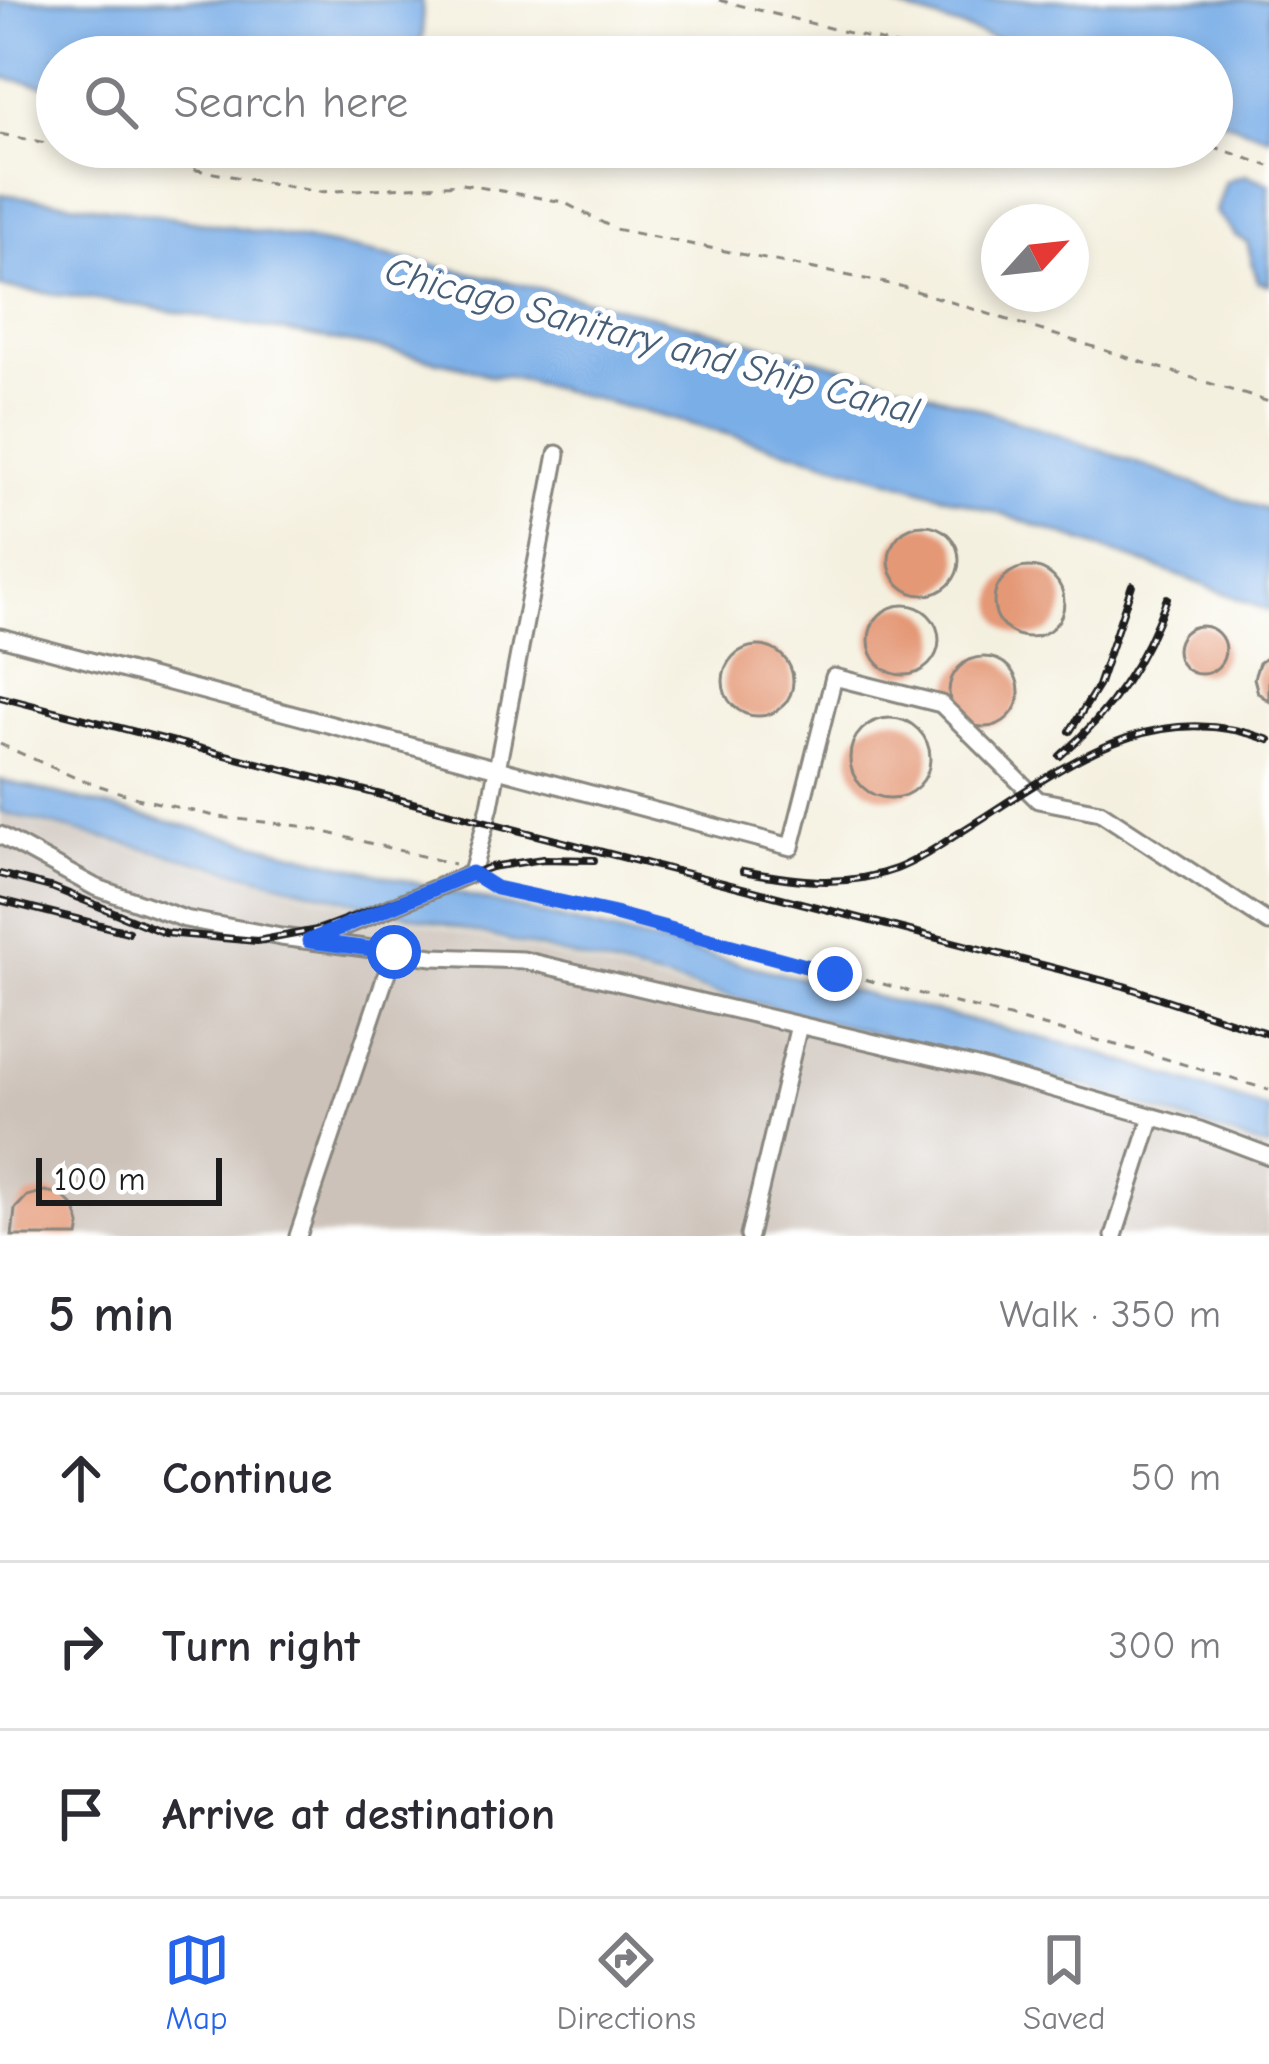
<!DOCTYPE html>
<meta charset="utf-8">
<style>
:root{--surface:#fff;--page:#f2f2f3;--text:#2b2b33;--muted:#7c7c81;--line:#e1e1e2;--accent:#2563eb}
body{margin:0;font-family:"Comic Neue",sans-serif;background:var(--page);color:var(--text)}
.compass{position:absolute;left:981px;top:204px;width:108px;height:108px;border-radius:50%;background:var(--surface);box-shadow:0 6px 18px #0003;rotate:63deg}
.scale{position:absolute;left:36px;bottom:30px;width:186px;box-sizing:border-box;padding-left:12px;border:6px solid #1c1c1c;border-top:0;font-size:33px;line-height:42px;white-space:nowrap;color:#1c1c1c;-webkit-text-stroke:9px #fff;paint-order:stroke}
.stop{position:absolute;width:36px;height:36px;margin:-27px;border:9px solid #2563eb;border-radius:50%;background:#fff}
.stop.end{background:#2563eb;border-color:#fff;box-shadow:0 3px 12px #0008}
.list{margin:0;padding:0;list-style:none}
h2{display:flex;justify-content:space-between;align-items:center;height:156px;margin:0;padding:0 48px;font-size:51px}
h2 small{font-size:39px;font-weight:400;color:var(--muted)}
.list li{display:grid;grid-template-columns:78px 1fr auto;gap:36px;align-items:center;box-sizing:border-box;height:168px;padding:0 48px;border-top:3px solid var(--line)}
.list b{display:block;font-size:45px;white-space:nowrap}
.list em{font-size:39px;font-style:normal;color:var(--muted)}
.icon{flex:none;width:66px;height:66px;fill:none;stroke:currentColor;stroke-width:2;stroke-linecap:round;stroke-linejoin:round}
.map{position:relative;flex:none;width:1269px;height:1236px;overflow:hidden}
.search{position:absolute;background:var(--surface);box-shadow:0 6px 18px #0003;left:36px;right:36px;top:36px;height:132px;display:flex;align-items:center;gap:30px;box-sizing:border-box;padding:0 42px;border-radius:66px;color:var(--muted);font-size:45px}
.sheet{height:660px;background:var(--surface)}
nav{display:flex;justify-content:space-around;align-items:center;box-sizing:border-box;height:168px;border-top:3px solid var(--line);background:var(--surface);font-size:33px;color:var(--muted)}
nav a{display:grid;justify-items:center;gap:6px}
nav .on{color:var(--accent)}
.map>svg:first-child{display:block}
</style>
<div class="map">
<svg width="1269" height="1236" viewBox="0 0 1269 1236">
<rect width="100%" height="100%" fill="#fff"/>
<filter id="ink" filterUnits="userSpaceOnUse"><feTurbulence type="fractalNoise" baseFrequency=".00833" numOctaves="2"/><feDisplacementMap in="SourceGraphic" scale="24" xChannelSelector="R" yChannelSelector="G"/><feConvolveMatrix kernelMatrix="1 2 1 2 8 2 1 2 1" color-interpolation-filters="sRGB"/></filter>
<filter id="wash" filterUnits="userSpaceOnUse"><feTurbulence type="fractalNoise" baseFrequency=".004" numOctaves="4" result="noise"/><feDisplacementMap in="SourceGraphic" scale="48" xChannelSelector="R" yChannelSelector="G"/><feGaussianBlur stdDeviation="2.7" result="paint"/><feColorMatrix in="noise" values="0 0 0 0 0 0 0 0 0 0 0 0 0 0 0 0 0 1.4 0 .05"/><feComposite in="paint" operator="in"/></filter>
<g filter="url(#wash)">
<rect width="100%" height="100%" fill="#f4f0df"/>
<path fill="#ccc2b9" d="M 0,815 L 1130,1103 L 1269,1153 L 1269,1236 L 0,1236 Z"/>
<path fill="#7aaee7" stroke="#4b6582" stroke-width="3" d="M 0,0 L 422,0 L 423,35 L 417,57 L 57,57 L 57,88 L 0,77 Z
M 876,0 L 1269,0 L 1269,137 L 1212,117 L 1212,57 L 1052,57 Z
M 1245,175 L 1269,183 L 1269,285 L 1258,282 L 1247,242 L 1236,236 L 1216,212 L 1226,181 Z
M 0,194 C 292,229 582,291 864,373 C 1001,413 1135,462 1269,511 L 1269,611 C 1022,510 764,442 506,376 L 490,376 L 462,366 L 372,347 L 142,306 L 0,287 Z
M 0,780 L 1086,1049 L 1269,1109 L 1269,1149 L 1098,1090 L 0,812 Z"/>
<g id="blocks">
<path fill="#e49876" d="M889 560a35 35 0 1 1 70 0a35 35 0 1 1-70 0Z
M994 602a35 35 0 1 1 70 0a35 35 0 1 1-70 0Z
M869 640a35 35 0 1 1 70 0a35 35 0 1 1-70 0Z
M1177 650a24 24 0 1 1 48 0a24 24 0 1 1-48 0Z
M723 681a35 35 0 1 1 70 0a35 35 0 1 1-70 0Z
M 1269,656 L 1269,701 L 1258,693 L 1254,678 L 1259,663 Z
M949 692a35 35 0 1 1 70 0a35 35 0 1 1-70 0Z
M850 758a40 40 0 1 1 80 0a40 40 0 1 1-80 0Z
M 45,1191 L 62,1195 L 75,1208 L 80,1225 L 78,1236 L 12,1236 L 15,1209 L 27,1196 Z"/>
</g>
</g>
<g filter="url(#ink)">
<use href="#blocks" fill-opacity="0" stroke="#88867e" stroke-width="3"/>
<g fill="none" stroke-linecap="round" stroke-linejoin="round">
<defs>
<path id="minor" d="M 0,637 L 791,847 L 834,677 L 941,704 L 1038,800 L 1100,812 L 1269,923
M 0,835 L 95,887 L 185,919 L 281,937 L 433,957 L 523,960 L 973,1066 L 1200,1130 L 1269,1156
M 310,941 L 472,873 L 490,806 L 557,454
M 298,1236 L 394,952
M 749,1236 L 799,1025
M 1114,1236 L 1152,1117"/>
</defs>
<use href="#minor" stroke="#88867e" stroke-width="21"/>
<path stroke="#88867e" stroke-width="3" stroke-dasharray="9 9" stroke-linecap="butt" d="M 719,0 L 944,57
M 0,134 L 57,145
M 1212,146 L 1269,166
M 70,147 L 319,192 L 462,184 L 563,202 L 615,229 L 900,286 L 1269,402
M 0,744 L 76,778 L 137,798 L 219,817 L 300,826 L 454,864
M 483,880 L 496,888 L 611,913 L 1143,1052 L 1269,1090"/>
<use href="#minor" stroke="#fff" stroke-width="15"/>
<defs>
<path id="rail" d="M 0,697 L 1124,986 L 1269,1034
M 1070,731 L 1098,686 L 1132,585
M 1060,756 C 1111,712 1144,662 1167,598
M 743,871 C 795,881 845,888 896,869 C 922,859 944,842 967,828 C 1063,768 1150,695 1269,740
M 0,874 L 54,888 L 165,933 L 257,941 L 317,930 L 491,867 L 543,859 L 594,860
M 0,900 L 128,932"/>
</defs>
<use href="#rail" stroke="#1c1c1c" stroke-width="8"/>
<use href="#rail" stroke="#fff" stroke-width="3" stroke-dasharray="9" stroke-linecap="butt"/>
</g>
</g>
<g fill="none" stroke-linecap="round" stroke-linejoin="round" filter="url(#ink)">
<path stroke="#2563eb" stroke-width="15" d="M 394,952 L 309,941 L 472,873 L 496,888 L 611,913 L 835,974"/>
</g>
<g text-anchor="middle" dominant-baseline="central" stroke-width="12" stroke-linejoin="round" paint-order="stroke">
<g font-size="39" font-style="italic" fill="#465e77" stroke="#fff">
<text transform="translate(652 341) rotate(15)">Chicago Sanitary and Ship Canal</text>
</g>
</g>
</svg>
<svg class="compass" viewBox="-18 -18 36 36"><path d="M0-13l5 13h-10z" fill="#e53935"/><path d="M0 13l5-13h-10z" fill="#7c7c81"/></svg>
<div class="scale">100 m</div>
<div class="stop" style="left:394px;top:952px"></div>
<div class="stop end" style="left:835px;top:974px"></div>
<div class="search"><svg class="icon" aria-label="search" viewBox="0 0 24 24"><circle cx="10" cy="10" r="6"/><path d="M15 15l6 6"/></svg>Search here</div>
</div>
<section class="sheet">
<h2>5 min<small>Walk · 350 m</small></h2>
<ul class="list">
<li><svg class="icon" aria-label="ahead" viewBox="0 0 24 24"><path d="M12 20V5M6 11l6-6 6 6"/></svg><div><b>Continue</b></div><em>50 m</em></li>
<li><svg class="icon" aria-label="right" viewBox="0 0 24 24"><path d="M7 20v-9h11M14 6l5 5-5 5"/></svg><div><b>Turn right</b></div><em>300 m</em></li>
<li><svg class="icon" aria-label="arrive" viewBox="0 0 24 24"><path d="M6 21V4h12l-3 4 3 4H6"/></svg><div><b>Arrive at destination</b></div></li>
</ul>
</section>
<nav>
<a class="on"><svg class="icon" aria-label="map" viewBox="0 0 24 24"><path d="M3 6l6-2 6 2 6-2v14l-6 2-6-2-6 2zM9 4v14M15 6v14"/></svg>Map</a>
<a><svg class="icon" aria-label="directions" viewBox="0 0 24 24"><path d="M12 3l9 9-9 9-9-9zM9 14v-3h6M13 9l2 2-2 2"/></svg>Directions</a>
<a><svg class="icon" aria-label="saved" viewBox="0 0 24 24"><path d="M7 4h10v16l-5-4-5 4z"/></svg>Saved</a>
</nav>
